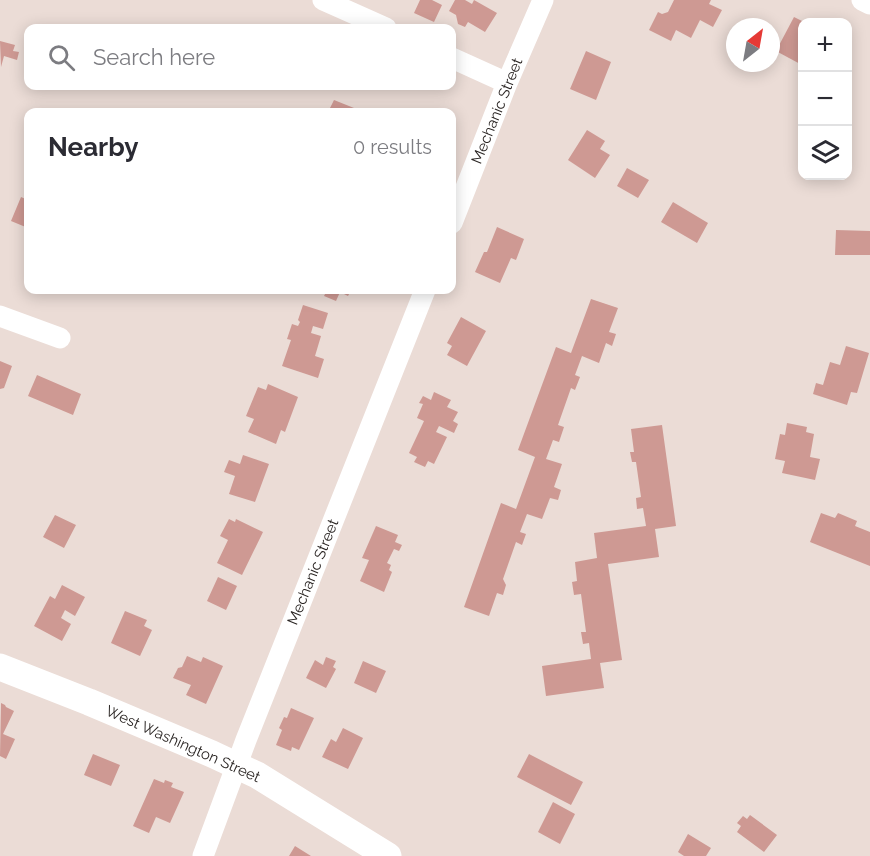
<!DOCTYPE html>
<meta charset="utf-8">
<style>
:root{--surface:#fff;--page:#f2f2f3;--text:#2b2b33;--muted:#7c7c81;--line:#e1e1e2}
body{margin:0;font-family:Raleway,sans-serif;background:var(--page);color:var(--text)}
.controls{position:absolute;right:18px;top:18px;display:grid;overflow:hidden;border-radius:12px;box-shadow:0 3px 15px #0003}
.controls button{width:54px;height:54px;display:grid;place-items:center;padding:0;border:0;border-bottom:2px solid var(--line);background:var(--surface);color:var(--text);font:30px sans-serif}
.compass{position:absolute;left:726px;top:18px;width:54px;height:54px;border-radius:50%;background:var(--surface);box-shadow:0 3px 15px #0003;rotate:31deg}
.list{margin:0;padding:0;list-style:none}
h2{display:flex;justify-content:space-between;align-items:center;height:78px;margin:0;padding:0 24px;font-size:26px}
h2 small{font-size:20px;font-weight:400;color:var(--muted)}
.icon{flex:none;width:33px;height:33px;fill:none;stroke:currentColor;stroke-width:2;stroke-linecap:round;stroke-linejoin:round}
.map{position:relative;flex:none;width:870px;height:856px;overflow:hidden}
.search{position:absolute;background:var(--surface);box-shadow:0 3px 15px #0003;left:24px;top:24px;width:432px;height:66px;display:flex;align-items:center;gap:15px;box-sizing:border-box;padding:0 21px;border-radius:12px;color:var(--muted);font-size:22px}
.panel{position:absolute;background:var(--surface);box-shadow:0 3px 15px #0003;left:24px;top:108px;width:432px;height:186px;border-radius:12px}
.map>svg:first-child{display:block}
</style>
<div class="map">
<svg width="870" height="856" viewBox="0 0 870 856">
<rect width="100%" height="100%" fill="#ebdcd6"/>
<path fill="#ce9993" d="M 420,0 L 432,0 L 442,5 L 434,22 L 414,13 Z
M 455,0 L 465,0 L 472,4 L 474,0 L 497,13 L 485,32 L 468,22 L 465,27 L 458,24 L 456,15 L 449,11 Z
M 674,0 L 711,0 L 709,4 L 722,10 L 713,27 L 700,20 L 691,38 L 676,30 L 671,41 L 649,30 L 658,12 L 662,14 L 668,12 Z
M 794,17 L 802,21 L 802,65 L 776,51 Z
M 0,41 L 15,45 L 13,51 L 19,52 L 17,60 L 4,56 L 1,67 Z
M 586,51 L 611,62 L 596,100 L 570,89 Z
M 334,100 L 354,108 L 352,112 L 328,112 Z
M 587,130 L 605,141 L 600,149 L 610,155 L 595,178 L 568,160 Z
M 627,168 L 649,180 L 638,198 L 617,186 Z
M 21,197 L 28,200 L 28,228 L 11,221 Z
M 673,202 L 708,223 L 697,243 L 661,222 Z
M 497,227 L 524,239 L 516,260 L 511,258 L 500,283 L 475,272 L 484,252 L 487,252 Z
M 836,230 L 870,231 L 870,255 L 835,255 Z
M 327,290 L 351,290 L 348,296 L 340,292 L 336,301 L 324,296 Z
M 591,299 L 618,308 L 609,332 L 616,334 L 612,346 L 606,343 L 599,363 L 582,356 L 575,375 L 580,377 L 575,390 L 571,388 L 558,425 L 564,427 L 559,442 L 553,440 L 546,459 L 562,464 L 554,487 L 561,490 L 558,500 L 550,498 L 542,519 L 527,514 L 520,532 L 526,534 L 522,545 L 516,542 L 503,579 L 506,585 L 503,595 L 497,593 L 489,616 L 464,607 L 501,503 L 516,509 L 535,457 L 518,450 L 556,347 L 571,353 Z
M 303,305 L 328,313 L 323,329 L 313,326 L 311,333 L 321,336 L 315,356 L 324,359 L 318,378 L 282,366 L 291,340 L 287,339 L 292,324 L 298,326 L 300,322 L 298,320 Z
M 461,317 L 486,331 L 467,366 L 447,355 L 452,346 L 447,343 Z
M 846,346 L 869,353 L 857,393 L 851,392 L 847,405 L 813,394 L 816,383 L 823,385 L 830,362 L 840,365 Z
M 0,361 L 12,366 L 4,388 L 0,389 Z
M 37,375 L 81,394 L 73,415 L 28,396 Z
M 268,384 L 298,397 L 285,432 L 281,430 L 276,444 L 248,432 L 254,419 L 246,416 L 258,387 L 266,390 Z
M 434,392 L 451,400 L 447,407 L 458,412 L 453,421 L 458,424 L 454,433 L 439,426 L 436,432 L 447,437 L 434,464 L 428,461 L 425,467 L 414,462 L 417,457 L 409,453 L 424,421 L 417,418 L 423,404 L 419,403 L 423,396 L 431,400 Z
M 787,423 L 807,427 L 806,432 L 814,434 L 810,457 L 820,459 L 815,480 L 782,473 L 785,461 L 775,459 L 780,434 L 785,435 Z
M 662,425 L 676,526 L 655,529 L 659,557 L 608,564 L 622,660 L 600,663 L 604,688 L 546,696 L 542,666 L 591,659 L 589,643 L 583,644 L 581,632 L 586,632 L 581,594 L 574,595 L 572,582 L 577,581 L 575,562 L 597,558 L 594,533 L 646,526 L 643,508 L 637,509 L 636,498 L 641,497 L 636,462 L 632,462 L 630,452 L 634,452 L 631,429 Z
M 243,455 L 269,464 L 255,502 L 229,494 L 235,476 L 224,472 L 229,460 L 240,464 Z
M 821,513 L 835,518 L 838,513 L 857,521 L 855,526 L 870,532 L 870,566 L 810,542 Z
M 55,515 L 76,525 L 64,548 L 43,537 Z
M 229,519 L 235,522 L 236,519 L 263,532 L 242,575 L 217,563 L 228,540 L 220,536 Z
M 376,526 L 398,535 L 395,542 L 402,545 L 399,551 L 394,549 L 387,563 L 391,565 L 389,570 L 392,572 L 384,592 L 360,581 L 369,560 L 362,558 Z
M 218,577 L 237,586 L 226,610 L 207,601 Z
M 62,585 L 85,597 L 75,616 L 65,610 L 61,618 L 71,624 L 62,641 L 34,626 L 50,596 L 55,599 Z
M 125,611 L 147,620 L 144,626 L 152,630 L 140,656 L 111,643 Z
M 187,656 L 201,662 L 203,657 L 223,666 L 206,704 L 186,695 L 191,685 L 173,678 L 178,668 L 182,667 Z
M 326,657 L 336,661 L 333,667 L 336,669 L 326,688 L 306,678 L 315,660 L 323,665 Z
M 363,661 L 386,671 L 376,693 L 354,683 Z
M 1,703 L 5,705 L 6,707 L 14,711 L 3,734 L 15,739 L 6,759 L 0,756 Z
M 291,708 L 314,718 L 299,750 L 292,747 L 291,751 L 276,745 L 282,730 L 279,728 L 284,717 L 287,718 Z
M 343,728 L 363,738 L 348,769 L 322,757 L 331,739 L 336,742 Z
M 93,754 L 120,765 L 111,786 L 84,775 Z
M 529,754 L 583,782 L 571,805 L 517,777 Z
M 154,779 L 164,783 L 165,780 L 173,783 L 171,787 L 184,792 L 170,823 L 156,817 L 149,833 L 133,826 Z
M 553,802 L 575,814 L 560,844 L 538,832 Z
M 750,815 L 777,835 L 764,852 L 737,832 L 741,826 L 737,823 L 743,816 L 747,819 Z
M 688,834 L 711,848 L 706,856 L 684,856 L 678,852 Z
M 295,846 L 311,856 L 289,856 Z"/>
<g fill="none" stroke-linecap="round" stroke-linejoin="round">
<path stroke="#fff" stroke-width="21" d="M 323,0 L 386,28
M 862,0 L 870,4
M 452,58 L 507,83
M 452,223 L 507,83 L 543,0
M 0,316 L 60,338
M 203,856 L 246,740 L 425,290"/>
<path stroke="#fff" stroke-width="27" d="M 0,667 L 89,702 L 212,754 L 257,775 L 388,856"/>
</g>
<g text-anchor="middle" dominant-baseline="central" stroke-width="4.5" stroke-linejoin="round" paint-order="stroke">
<g font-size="15" fill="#2a2523" stroke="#fff">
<text transform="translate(497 111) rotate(-68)">Mechanic Street</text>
<text transform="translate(313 572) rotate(-68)">Mechanic Street</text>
<text transform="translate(183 744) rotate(24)">West Washington Street</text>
</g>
</g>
</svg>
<div class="controls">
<button>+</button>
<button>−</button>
<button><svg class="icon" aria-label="layers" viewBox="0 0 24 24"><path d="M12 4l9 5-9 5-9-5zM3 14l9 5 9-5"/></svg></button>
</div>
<svg class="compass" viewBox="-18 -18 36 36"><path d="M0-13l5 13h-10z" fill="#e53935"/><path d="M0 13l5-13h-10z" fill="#7c7c81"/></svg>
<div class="search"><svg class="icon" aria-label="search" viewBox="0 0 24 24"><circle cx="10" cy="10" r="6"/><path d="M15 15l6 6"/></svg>Search here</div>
<section class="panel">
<h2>Nearby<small>0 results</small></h2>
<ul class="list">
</ul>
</section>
</div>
